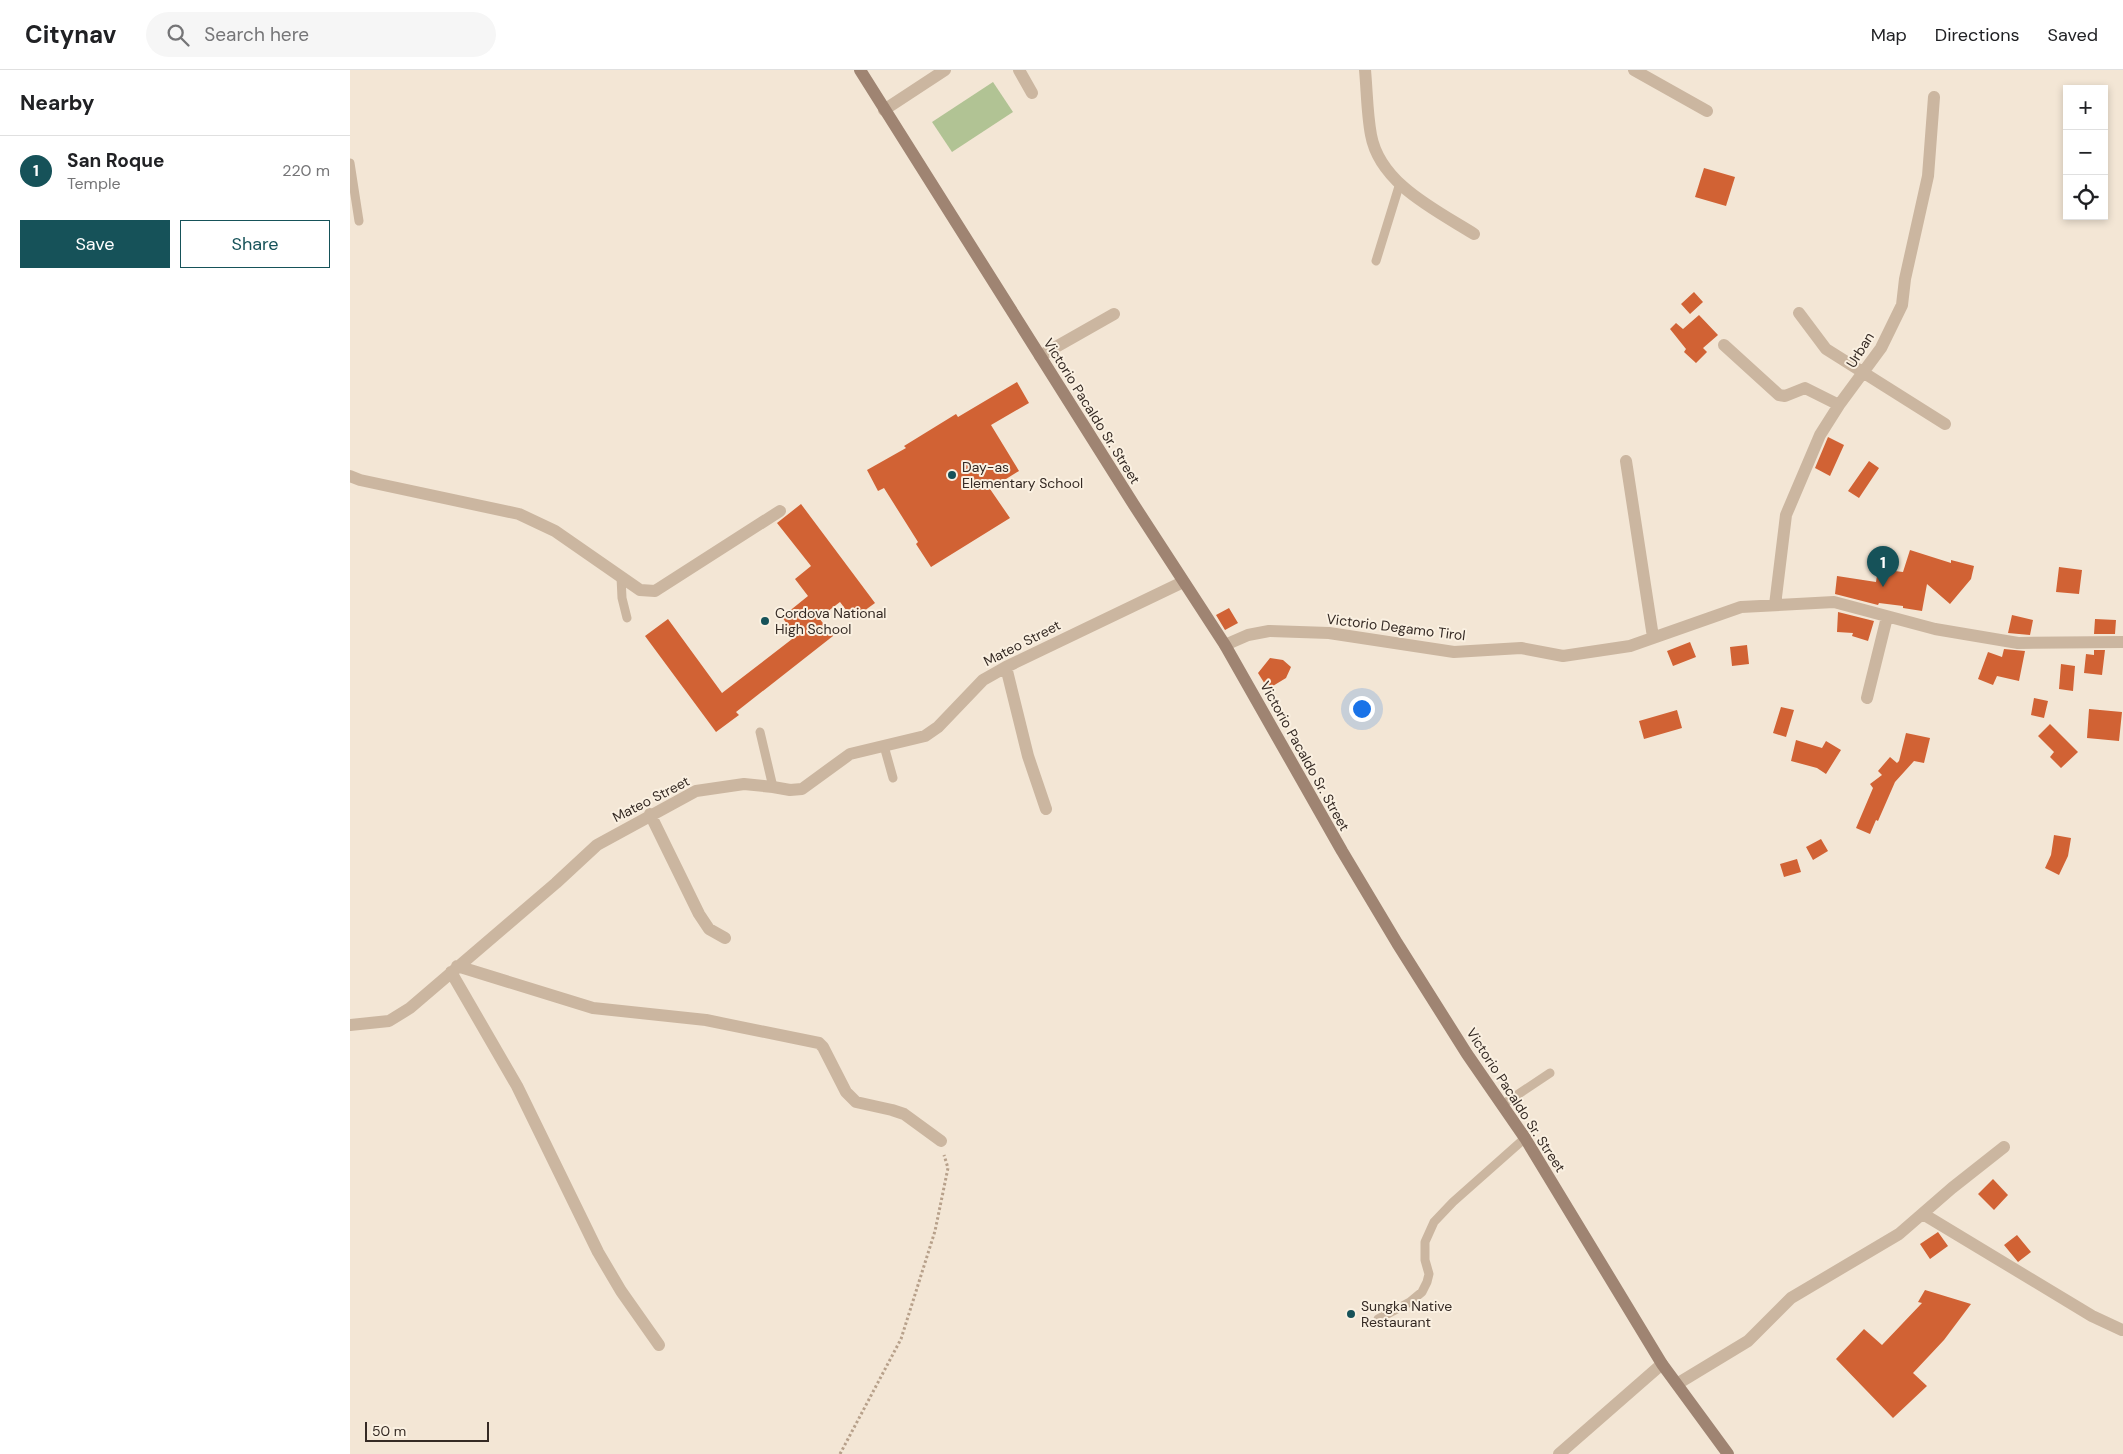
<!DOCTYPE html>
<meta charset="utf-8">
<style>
:root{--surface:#fff;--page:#f6f6f6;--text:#202124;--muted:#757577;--line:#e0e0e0;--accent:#165259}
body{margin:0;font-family:"DM Sans",sans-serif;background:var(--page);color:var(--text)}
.controls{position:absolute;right:15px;top:15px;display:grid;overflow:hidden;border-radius:0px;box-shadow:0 2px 8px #0003}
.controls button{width:45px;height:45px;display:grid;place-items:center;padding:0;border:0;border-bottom:1px solid var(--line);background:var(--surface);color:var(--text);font:25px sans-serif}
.scale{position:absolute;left:15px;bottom:12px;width:124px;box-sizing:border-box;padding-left:5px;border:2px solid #352a24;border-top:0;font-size:14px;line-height:18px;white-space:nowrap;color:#352a24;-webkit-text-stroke:4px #faf0e1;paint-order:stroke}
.you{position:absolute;left:1011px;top:638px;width:18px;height:18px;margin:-12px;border:4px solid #fff;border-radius:50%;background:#1a73e8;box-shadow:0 0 0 8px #1a73e833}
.badge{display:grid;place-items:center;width:32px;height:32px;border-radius:50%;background:var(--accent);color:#fff;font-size:16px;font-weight:700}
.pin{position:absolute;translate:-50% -41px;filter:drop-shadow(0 1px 2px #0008)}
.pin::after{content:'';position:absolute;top:26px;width:18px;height:15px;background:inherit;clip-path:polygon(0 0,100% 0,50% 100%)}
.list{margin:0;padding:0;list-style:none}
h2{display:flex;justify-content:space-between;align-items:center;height:65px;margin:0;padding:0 20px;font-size:21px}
h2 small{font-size:16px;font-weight:400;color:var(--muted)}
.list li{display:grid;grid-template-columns:32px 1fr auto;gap:15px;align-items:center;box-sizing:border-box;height:70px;padding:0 20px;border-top:1px solid var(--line)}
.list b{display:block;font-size:19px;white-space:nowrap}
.list p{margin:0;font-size:16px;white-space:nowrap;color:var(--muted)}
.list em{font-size:16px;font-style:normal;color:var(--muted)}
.actions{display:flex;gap:10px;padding:15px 20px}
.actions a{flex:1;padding:11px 0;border:1px solid var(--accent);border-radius:0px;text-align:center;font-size:18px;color:var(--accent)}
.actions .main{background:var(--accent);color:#fff}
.icon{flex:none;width:28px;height:28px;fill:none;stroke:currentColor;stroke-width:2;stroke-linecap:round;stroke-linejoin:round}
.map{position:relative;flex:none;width:1773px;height:1384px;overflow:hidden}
header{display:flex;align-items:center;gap:30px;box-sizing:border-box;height:70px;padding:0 25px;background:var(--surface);border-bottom:1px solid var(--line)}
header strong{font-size:24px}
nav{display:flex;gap:28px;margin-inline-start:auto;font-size:18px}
.search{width:350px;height:45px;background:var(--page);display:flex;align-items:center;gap:12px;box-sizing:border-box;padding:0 18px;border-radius:28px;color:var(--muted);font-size:19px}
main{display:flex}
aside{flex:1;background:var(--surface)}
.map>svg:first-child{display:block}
</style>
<header>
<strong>Citynav</strong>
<div class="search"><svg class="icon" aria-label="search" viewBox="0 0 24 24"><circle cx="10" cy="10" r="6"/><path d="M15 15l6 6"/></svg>Search here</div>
<nav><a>Map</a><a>Directions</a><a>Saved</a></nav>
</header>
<main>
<aside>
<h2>Nearby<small></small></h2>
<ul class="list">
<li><span class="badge">1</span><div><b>San Roque</b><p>Temple</p></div><em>220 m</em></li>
</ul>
<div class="actions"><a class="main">Save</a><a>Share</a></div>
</aside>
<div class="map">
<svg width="1773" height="1384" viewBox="0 0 1773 1384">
<rect width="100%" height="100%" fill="#f3e6d5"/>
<path fill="#b1c394" d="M 643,12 L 663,42 L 602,82 L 582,52 Z"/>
<path fill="#d16234" d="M 1354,98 L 1385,107 L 1376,136 L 1345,127 Z
M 1344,222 L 1353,232 L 1340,244 L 1331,234 Z
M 1349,245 L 1368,265 L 1353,278 L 1357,282 L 1346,293 L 1334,282 L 1336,279 L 1320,259 L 1326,253 L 1333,259 Z
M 667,312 L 679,333 L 641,355 L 669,401 L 640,419 L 660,448 L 581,497 L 566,474 L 568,472 L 534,418 L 528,421 L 517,400 L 556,378 L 554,376 L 606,344 L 608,347 Z
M 1478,367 L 1494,375 L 1480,406 L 1465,398 Z
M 1519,391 L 1529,398 L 1509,428 L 1498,421 Z
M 451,434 L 525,533 L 503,549 L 490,532 L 469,548 L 483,566 L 386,642 L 389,645 L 366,662 L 295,566 L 318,549 L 372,623 L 446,566 L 432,547 L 458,526 L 445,509 L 461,496 L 427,453 Z
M 1560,480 L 1601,493 L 1601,490 L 1624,496 L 1621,509 L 1600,534 L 1577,514 L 1572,541 L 1553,538 L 1553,536 L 1529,533 L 1528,535 L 1485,524 L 1487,506 L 1526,512 L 1528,499 L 1553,502 Z
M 1709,497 L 1732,500 L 1729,524 L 1706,522 Z
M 879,538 L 888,553 L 875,560 L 866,545 Z
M 1488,542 L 1524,551 L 1518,571 L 1502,566 L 1503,563 L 1487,562 Z
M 1662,545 L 1683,550 L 1680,565 L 1658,563 Z
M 1745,549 L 1766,550 L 1765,564 L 1744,564 Z
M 1340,572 L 1346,587 L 1323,596 L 1317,581 Z
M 1397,575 L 1399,594 L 1382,596 L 1380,577 Z
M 1654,579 L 1675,581 L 1669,611 L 1647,606 L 1643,615 L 1628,609 L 1638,582 L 1652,587 Z
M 1744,580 L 1755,580 L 1752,605 L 1734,603 L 1736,584 L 1744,585 Z
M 920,588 L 933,590 L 941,597 L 936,608 L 918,619 L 908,603 Z
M 1711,594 L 1725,596 L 1723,621 L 1709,619 Z
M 1684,628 L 1698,631 L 1694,648 L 1681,645 Z
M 1431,637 L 1444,640 L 1436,667 L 1423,663 Z
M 1739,639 L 1772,642 L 1769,671 L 1737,668 Z
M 1327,640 L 1332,658 L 1294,669 L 1289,651 Z
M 1700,654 L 1728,682 L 1711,698 L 1700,687 L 1704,682 L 1688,666 Z
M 1556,663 L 1580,668 L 1574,693 L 1564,691 L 1545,712 L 1528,751 L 1526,750 L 1520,764 L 1506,758 L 1523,718 L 1520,714 L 1532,705 L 1528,701 L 1540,687 L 1547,693 L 1549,691 Z
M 1446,670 L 1472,678 L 1476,671 L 1491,680 L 1476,704 L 1467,698 L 1441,691 Z
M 1704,765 L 1721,768 L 1718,786 L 1709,805 L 1695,798 L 1701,785 Z
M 1471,769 L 1478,781 L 1463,790 L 1456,777 Z
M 1447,789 L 1451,802 L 1434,807 L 1430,794 Z
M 1643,1109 L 1658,1125 L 1644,1140 L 1628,1124 Z
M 1588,1162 L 1598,1176 L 1580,1189 L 1570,1174 Z
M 1667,1165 L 1681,1182 L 1668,1192 L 1654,1175 Z
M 1575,1220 L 1621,1234 L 1594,1270 L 1563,1303 L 1577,1316 L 1543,1348 L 1486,1289 L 1514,1259 L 1532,1275 L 1572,1233 L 1568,1232 Z"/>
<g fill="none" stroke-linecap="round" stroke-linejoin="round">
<path stroke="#b7a08a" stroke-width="3" stroke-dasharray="2.5 2.5" stroke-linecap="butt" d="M 490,1384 L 551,1269 L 585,1161 L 598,1098 L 594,1085"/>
<path stroke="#cbb6a0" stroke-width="9" d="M 0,93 L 9,151
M 1026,191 L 1050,113
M 271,507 L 272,528 L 277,548
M 410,662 L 423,717
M 534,676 L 543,708
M 1152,1035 L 1200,1003
M 1028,1249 L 1060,1232 L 1072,1222 L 1077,1212 L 1079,1204 L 1075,1190 L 1075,1172 L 1084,1152 L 1103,1132 L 1175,1068"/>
<path stroke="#cbb6a0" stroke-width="12" d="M 669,0 L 682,23
M 1015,0 C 1017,21 1017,44 1021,65 C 1030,114 1086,140 1124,164
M 1284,0 L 1357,41
M 534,40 L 595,0
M 1449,243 L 1476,279 L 1595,354
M 1374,275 L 1429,325 L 1435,326 L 1455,318 L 1489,335
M 690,286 L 764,244
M 1276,391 L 1303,567
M 0,406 L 10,410 L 169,444 L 205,461 L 290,520 L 305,521 L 430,441
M 1425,535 L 1436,445 L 1470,365 L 1489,335 L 1531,278 L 1552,235 L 1555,209 L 1578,106 L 1584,27
M 875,575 L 898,565 L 919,561 L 979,563 L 1104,582 L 1171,578 L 1213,586 L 1280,576 L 1391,537 L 1484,532 L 1585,559 L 1668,573 L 1773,572
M 656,597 L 678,686 L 696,739
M 1517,628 L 1537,547
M 300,744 L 349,844 L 359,859 L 375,868
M 107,896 L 243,938 L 356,950 L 469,973 L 473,977 L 496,1022 L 506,1032 L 542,1040 L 554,1044 L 591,1071
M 101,902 L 167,1016 L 248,1182 L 271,1221 L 309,1275
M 0,955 L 39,951 L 60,938 L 206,813 L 247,775 L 346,721 L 394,714 L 423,717 L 440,720 L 452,719 L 500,684 L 575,666 L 588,657 L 633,610 L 656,597 L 833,512
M 1573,1144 L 1742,1246 L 1772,1260
M 1327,1314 L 1398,1271 L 1441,1228 L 1549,1164 L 1602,1118 L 1654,1077
M 1209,1384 L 1312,1294"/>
<path stroke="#9f8472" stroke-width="12" d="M 510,0 L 784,435 L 875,575 L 992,781 L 1047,873 L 1117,984 L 1175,1068 L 1312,1294 L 1378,1384"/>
</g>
<g fill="#165259" stroke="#faf0e1" stroke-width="2">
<circle cx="602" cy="405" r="5"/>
<circle cx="415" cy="551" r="5"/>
<circle cx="1001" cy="1244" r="5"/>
</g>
<g text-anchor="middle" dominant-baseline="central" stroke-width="4" stroke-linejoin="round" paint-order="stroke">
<g font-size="14" fill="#352a24" stroke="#faf0e1">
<text transform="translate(1510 280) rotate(-58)">Urban</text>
<text transform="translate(742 341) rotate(58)">Victorio Pacaldo Sr. Street</text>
<text transform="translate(1046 557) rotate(7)">Victorio Degamo Tirol</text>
<text transform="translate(672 573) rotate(-27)">Mateo Street</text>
<text transform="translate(955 686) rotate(61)">Victorio Pacaldo Sr. Street</text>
<text transform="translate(301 729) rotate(-27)">Mateo Street</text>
<text transform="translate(1166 1030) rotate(57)">Victorio Pacaldo Sr. Street</text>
</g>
<g font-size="14" fill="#352a24" stroke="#faf0e1" text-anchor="start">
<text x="612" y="397">Day-as<tspan x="612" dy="16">Elementary School</tspan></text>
<text x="425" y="543">Cordova National<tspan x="425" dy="16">High School</tspan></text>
<text x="1011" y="1236">Sungka Native<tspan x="1011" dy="16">Restaurant</tspan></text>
</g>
</g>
</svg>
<div class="controls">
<button>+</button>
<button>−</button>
<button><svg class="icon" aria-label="locate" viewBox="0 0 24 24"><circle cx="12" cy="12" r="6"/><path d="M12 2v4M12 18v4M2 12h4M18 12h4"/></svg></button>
</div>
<div class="scale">50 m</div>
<div class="you"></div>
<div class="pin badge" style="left:1533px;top:517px">1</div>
</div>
</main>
